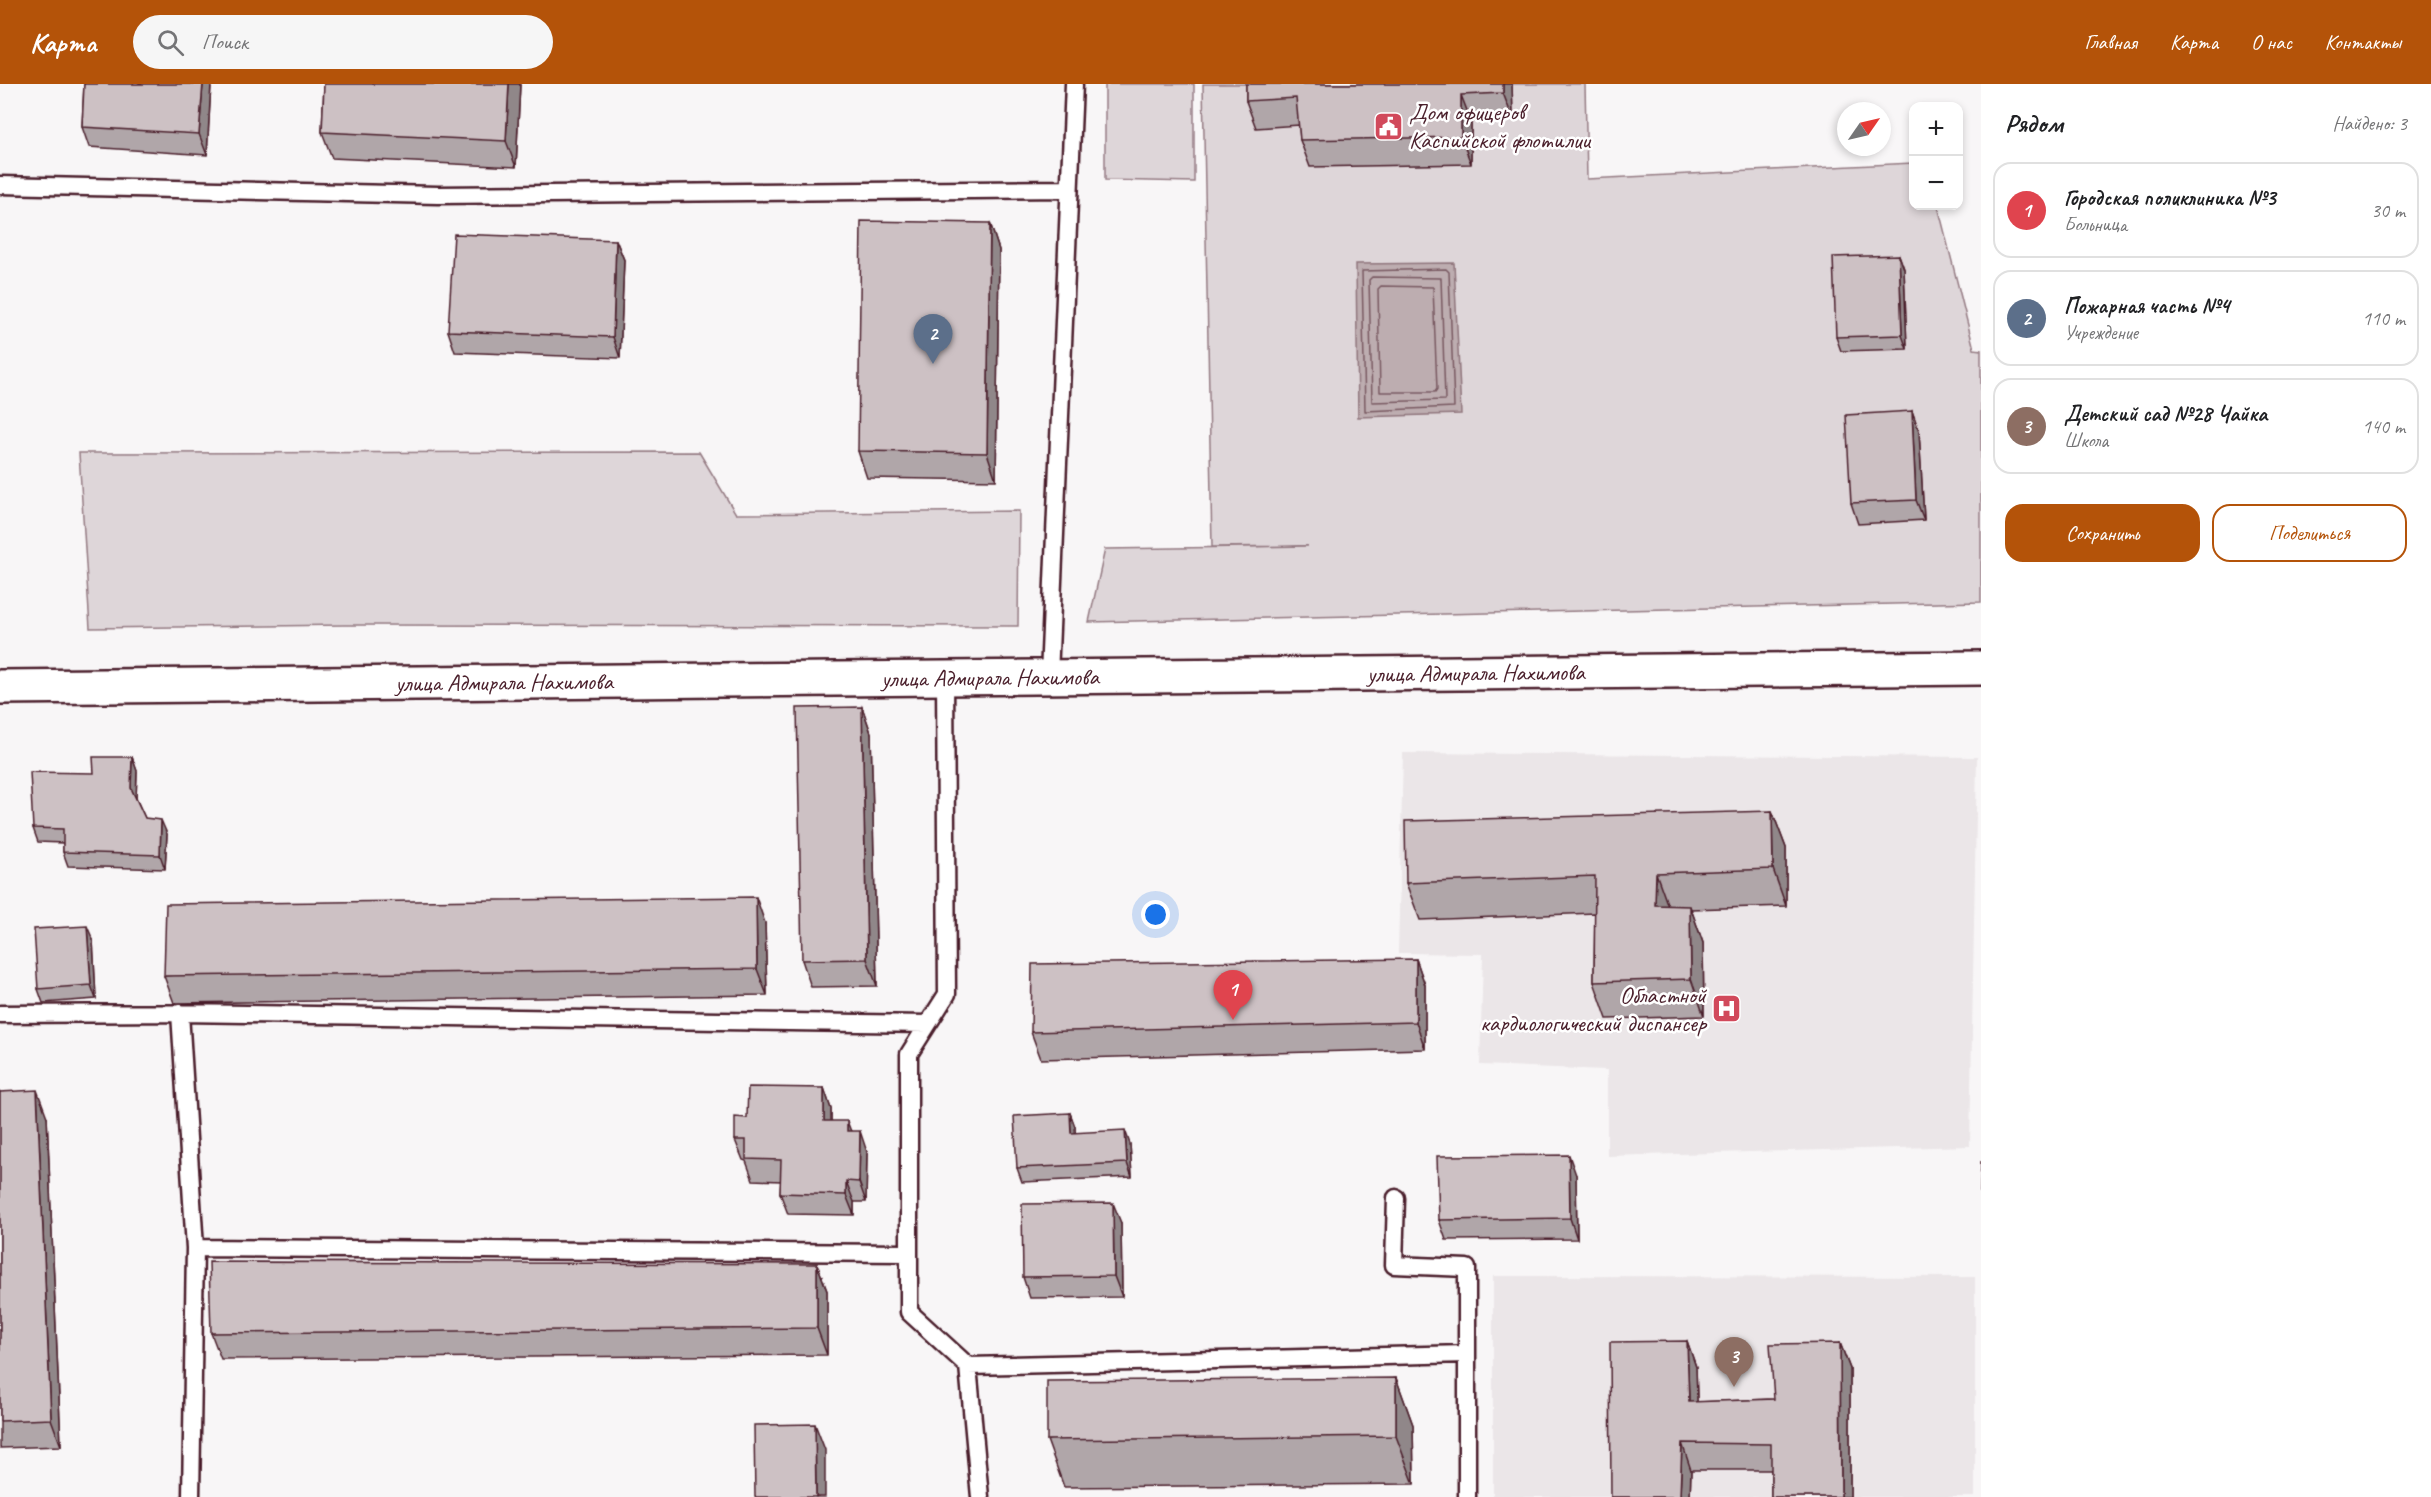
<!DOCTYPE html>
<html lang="ru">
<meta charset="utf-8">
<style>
:root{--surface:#fff;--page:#f6f6f6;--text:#202124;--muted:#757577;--line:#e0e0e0;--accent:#b45309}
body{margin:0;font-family:Caveat,sans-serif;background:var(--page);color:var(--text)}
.controls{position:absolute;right:18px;top:18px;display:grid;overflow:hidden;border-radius:12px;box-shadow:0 3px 9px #0003}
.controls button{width:54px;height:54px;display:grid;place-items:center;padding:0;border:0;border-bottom:2px solid var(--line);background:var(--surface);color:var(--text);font:30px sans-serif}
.compass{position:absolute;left:1837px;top:18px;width:54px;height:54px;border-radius:50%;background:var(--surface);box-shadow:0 3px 9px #0003;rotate:56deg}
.you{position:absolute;left:1156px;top:831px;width:21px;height:21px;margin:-15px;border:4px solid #fff;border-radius:50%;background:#1a73e8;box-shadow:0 0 0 9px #1a73e833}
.badge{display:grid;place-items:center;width:39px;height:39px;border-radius:50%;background:var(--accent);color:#fff;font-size:20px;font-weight:700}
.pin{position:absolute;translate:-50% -50px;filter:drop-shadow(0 2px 3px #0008)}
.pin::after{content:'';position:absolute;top:32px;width:21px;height:18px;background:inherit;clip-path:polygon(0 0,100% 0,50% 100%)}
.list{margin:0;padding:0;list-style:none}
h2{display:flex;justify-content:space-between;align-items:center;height:78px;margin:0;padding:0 24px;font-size:26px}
h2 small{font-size:20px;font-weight:400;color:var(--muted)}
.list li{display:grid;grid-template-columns:39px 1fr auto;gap:18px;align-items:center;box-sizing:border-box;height:96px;margin:0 12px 12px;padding:0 12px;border:2px solid var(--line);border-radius:18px}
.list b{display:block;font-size:22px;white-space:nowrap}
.list p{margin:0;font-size:20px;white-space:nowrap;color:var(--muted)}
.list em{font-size:20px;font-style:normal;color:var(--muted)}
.actions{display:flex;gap:12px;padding:18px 24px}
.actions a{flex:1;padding:14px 0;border:2px solid var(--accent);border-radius:18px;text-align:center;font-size:21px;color:var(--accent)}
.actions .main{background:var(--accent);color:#fff}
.icon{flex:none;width:33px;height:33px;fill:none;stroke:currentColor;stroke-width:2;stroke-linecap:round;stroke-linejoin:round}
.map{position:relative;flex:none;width:1981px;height:1413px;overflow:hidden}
header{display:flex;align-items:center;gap:36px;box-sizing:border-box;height:84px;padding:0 30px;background:var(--accent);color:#fff}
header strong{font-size:28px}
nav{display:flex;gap:33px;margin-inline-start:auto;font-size:21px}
.search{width:420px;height:54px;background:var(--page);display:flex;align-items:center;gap:15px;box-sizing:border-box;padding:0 21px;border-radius:33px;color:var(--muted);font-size:22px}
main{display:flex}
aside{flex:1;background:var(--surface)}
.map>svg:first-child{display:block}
</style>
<header>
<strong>Карта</strong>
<div class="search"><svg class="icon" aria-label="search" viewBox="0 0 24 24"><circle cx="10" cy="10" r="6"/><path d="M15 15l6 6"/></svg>Поиск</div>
<nav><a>Главная</a><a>Карта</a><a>О нас</a><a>Контакты</a></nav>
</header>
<main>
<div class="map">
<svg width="1981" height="1413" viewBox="0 0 1981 1413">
<rect width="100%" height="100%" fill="#f8f6f7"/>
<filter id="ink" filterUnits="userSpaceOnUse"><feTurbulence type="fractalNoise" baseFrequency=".0167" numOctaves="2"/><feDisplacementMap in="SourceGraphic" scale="12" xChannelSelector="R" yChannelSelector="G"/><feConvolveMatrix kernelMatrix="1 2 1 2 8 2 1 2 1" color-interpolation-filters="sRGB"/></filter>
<g filter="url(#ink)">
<path fill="#ebe6e8" d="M 1403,669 L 1977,673 L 1970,1062 L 1607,1072 L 1607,986 L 1480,981 L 1483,870 L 1398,869 Z
M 1493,1192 L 1975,1193 L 1975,1413 L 1493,1413 Z"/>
<path fill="#ded6d9" stroke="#947a82" stroke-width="1.5" d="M 1105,0 L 1194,0 L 1194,98 L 1105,96 Z
M 1203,0 L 1585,0 L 1587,95 L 1913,79 L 1914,122 L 1938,122 L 1974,265 L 1981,266 L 1981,518 L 1089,538 L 1105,465 L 1308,462 L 1212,463 Z
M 699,368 L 736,430 L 1019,427 L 1018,542 L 344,541 L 90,544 L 79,369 Z"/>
<path fill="#bdadb0" stroke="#8f747b" stroke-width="1.5" d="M 1454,179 L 1461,330 L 1358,333 L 1356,180 Z"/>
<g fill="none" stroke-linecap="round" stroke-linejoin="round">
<path stroke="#785860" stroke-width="1.5" d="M 1446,185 L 1449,188 L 1454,323 L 1365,327 L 1362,187 Z
M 1372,193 L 1441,194 L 1445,316 L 1372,318 L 1369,196 Z
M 1381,202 L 1433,203 L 1437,305 L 1435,308 L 1380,308 L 1378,205 Z"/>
<defs>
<path id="lane" d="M 0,101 L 438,111 L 1069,105
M 1049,592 L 1074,0
M 945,593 L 947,910 L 909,970 L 909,1228 L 968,1282 L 980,1413
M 180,929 L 195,1164 L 191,1413
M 0,930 L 180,929 L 928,940
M 1396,1114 L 1394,1181 L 1467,1184 L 1467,1413
M 195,1164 L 909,1169
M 968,1282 L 1467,1270"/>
<g id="secondary">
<path id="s1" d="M 0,603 L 1981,584"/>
</g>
</defs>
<use href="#lane" stroke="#4a1f2b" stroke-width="21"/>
<use href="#secondary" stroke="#4a1f2b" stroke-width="38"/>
<use href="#lane" stroke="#fff" stroke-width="16"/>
<use href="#secondary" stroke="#fff" stroke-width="33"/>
</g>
<path fill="#b0a6a9" stroke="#4a1f2b" stroke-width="1.5" d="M 84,0 L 211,0 L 207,71 L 89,63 L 82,43 Z
M 324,0 L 520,0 L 516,83 L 332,74 L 322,48 Z
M 1246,0 L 1512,0 L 1513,35 L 1471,37 L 1471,80 L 1310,83 L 1300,56 L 1299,41 L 1256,44 L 1246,17 Z
M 990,139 L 999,166 L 996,396 L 867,394 L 858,367 Z
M 616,156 L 624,176 L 620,274 L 455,268 L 448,247 Z
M 1899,171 L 1904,185 L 1907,265 L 1841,267 L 1836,253 Z
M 1912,327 L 1919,347 L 1924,436 L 1858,440 L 1851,419 Z
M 862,623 L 871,649 L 877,902 L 811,903 L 802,876 Z
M 132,673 L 137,687 L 136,714 L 145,734 L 167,750 L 165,785 L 68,782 L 63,768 L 63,759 L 38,758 L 33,744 L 94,689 Z
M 1772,727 L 1786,764 L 1786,822 L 1691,825 L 1703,859 L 1704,932 L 1607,935 L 1594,898 L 1595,829 L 1420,836 L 1406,799 Z
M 765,839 L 767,911 L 174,919 L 164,892 Z
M 93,856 L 96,915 L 43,919 L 38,905 Z
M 1416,875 L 1425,901 L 1425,965 L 1041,975 L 1031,948 Z
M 824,1004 L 831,1025 L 831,1037 L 851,1047 L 867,1068 L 866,1118 L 854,1118 L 854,1131 L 788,1130 L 780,1109 L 781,1097 L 753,1096 L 746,1077 L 743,1076 L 735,1056 L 747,1034 Z
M 0,1008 L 47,1033 L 61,1362 L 0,1364 Z
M 1070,1029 L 1075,1043 L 1075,1049 L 1130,1060 L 1132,1093 L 1022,1098 L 1017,1084 Z
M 1576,1091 L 1577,1155 L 1446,1156 L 1439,1136 Z
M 1121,1139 L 1122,1213 L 1030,1214 L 1023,1193 Z
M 817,1180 L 827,1207 L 827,1271 L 221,1275 L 211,1249 Z
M 1687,1257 L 1696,1283 L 1697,1318 L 1774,1315 L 1840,1259 L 1850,1285 L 1850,1413 L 1771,1413 L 1771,1386 L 1691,1386 L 1690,1413 L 1611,1413 Z
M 1396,1294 L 1413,1341 L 1414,1400 L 1064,1403 L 1047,1356 Z"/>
<path fill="#908789" stroke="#4a1f2b" stroke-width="1.5" d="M 203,0 L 211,0 L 207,71 L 199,50 Z
M 509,0 L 520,0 L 516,83 L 506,57 Z
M 1503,0 L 1512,0 L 1513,35 L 1503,9 Z
M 1461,11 L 1471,37 L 1471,80 L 1461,53 Z
M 990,139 L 999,166 L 996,396 L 987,369 Z
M 616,156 L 624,176 L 620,274 L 613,253 Z
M 1899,171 L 1904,185 L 1907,265 L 1902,251 Z
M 1912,327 L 1919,347 L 1924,436 L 1916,416 Z
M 862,623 L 871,649 L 877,902 L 867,875 Z
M 132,673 L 137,687 L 136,717 L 131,704 Z
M 1772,727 L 1786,764 L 1786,822 L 1773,785 Z
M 161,736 L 167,750 L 165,785 L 160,771 Z
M 1656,789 L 1669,825 L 1655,821 Z
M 756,813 L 765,839 L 767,911 L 757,885 Z
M 1690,822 L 1703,859 L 1704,932 L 1691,895 Z
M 87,842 L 93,856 L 96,915 L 91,901 Z
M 1416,875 L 1425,901 L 1425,965 L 1416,938 Z
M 824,1004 L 831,1025 L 831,1057 L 824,1037 Z
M 37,1006 L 47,1033 L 61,1362 L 51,1335 Z
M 1070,1029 L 1075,1043 L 1076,1063 L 1071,1049 Z
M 847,1037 L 855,1058 L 847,1047 Z
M 1125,1046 L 1130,1060 L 1132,1093 L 1127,1079 Z
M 860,1047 L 867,1068 L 866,1118 L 859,1098 Z
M 1569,1071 L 1576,1091 L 1577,1155 L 1570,1134 Z
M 846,1097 L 854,1118 L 854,1131 L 846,1111 Z
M 1113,1119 L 1121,1139 L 1122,1213 L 1114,1192 Z
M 817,1180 L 827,1207 L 827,1271 L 817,1244 Z
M 1687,1257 L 1696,1283 L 1698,1345 L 1689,1318 Z
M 1840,1259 L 1850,1285 L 1850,1413 L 1841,1413 Z
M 1396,1294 L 1413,1341 L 1414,1400 L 1396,1352 Z
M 815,1340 L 825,1366 L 825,1413 L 816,1413 Z
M 1682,1359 L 1691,1386 L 1690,1413 L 1680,1413 Z"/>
<path fill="#cdc1c4" stroke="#4a1f2b" stroke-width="1.5" d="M 84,0 L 203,0 L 199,50 L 82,43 Z
M 324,0 L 509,0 L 506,57 L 322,48 Z
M 1246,0 L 1503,0 L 1503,9 L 1461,11 L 1461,53 L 1300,56 L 1296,14 L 1246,17 Z
M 861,137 L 990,139 L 987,369 L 858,367 Z
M 454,150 L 616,156 L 613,253 L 448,247 Z
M 1899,171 L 1902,251 L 1836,253 L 1833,173 Z
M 1912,327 L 1916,416 L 1851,419 L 1846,331 Z
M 862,623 L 867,875 L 802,876 L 797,624 Z
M 93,673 L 132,673 L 131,704 L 145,734 L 161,736 L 160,771 L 63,768 L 63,745 L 33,744 L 30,688 L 94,689 Z
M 1772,727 L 1773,785 L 1656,789 L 1655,821 L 1690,822 L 1691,895 L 1594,898 L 1595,792 L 1406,799 L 1405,737 Z
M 756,813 L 757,885 L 164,892 L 166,820 Z
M 87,842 L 91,901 L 38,905 L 34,845 Z
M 1416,875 L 1416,938 L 1031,948 L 1032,880 Z
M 748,1003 L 824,1004 L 824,1037 L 847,1037 L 847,1047 L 860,1047 L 859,1098 L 846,1097 L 846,1111 L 780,1109 L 781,1076 L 746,1075 L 746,1056 L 735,1056 L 735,1033 L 747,1034 Z
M 37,1006 L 51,1335 L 0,1337 L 0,1008 Z
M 1070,1029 L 1071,1049 L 1125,1046 L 1127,1079 L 1017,1084 L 1014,1032 Z
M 1569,1071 L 1570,1134 L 1439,1136 L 1437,1072 Z
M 1981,1077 L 1981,1108 L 1980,1108 Z
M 1113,1119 L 1114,1192 L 1023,1193 L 1022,1120 Z
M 209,1178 L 817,1180 L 817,1244 L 211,1249 Z
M 1687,1257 L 1689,1318 L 1774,1315 L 1770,1260 L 1840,1259 L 1841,1413 L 1771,1413 L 1771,1360 L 1682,1359 L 1680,1413 L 1611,1413 L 1610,1258 Z
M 1396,1294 L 1396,1352 L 1047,1356 L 1047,1297 Z
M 815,1340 L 816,1413 L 755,1413 L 754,1341 Z"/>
</g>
<defs>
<symbol id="civic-square" viewBox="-11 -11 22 22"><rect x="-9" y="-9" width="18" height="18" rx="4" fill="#d1495b" stroke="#fff"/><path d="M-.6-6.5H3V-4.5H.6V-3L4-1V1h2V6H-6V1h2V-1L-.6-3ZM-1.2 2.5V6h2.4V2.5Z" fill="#fff"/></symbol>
<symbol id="hospital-square" viewBox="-11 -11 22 22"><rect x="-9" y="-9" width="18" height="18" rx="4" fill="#d1495b" stroke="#fff"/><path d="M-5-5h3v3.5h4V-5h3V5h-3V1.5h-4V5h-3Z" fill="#fff"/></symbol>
</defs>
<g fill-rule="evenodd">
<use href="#civic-square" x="1372" y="26" width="33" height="33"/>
<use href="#hospital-square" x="1710" y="908" width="33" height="33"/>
</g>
<g text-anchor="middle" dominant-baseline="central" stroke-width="5" stroke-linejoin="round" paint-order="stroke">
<g font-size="24" fill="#4a1f2b" stroke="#fff" text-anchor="start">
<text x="1409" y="28">Дом офицеров<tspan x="1409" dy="28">Каспийской флотилии</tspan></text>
<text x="1706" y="911" text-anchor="end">Областной<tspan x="1706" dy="28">кардиологический диспансер</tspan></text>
</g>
<g font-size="24" fill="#4a1f2b" stroke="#fff">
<text stroke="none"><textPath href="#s1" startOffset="1476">улица Адмирала Нахимова</textPath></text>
<text stroke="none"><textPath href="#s1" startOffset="990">улица Адмирала Нахимова</textPath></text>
<text stroke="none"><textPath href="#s1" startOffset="504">улица Адмирала Нахимова</textPath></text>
</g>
</g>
</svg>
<div class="controls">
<button>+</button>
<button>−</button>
</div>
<svg class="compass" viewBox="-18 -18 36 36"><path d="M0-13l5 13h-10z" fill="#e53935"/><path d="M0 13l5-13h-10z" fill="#757577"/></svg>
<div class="you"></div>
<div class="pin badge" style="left:1233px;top:936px;background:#e0444e">1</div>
<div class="pin badge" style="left:933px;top:280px;background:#5c6f8a">2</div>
<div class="pin badge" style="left:1734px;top:1303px;background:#8d6e63">3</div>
</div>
<aside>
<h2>Рядом<small>Найдено: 3</small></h2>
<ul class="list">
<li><span class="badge" style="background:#e0444e">1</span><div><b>Городская поликлиника №3</b><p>Больница</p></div><em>30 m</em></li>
<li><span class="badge" style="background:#5c6f8a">2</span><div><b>Пожарная часть №4</b><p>Учреждение</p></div><em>110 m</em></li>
<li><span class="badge" style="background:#8d6e63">3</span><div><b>Детский сад №28 Чайка</b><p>Школа</p></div><em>140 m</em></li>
</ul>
<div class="actions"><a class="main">Сохранить</a><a>Поделиться</a></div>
</aside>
</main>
